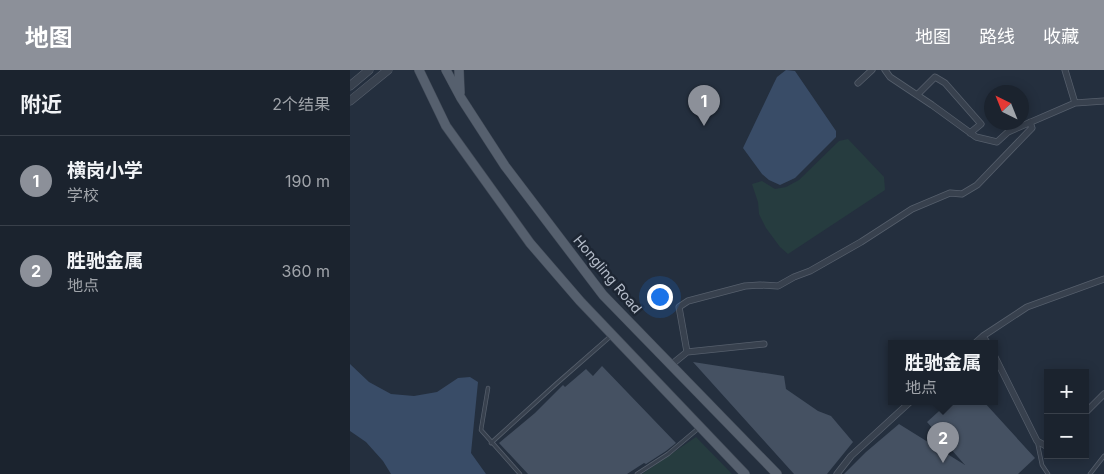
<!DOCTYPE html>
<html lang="zh">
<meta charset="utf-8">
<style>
:root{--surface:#1b232e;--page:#242b36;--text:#f1f3f6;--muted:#a0a4aa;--line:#39404a;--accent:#8c9099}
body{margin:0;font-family:Inter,"Noto Sans SC",sans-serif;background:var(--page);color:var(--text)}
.controls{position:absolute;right:15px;bottom:15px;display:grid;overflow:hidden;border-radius:0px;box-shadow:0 2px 12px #0003}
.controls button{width:45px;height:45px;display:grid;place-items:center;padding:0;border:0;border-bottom:1px solid var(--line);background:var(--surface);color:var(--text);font:25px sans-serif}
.compass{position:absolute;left:634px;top:15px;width:45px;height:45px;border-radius:50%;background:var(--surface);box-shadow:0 2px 12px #0003;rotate:317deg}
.you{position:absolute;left:309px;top:226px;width:18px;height:18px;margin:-12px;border:4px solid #fff;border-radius:50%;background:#1a73e8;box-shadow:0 0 0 8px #1a73e833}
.badge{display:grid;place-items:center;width:32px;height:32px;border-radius:50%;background:var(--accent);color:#fff;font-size:16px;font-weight:700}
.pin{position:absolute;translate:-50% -41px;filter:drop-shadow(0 1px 2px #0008)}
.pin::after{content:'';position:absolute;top:26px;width:18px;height:15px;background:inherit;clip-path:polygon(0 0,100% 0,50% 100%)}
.popup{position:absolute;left:538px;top:270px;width:110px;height:65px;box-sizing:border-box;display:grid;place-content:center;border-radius:0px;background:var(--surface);filter:drop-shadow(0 1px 4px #0005);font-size:16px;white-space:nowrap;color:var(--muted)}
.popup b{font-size:19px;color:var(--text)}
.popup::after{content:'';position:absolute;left:50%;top:100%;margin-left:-10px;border:10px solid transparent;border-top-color:var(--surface)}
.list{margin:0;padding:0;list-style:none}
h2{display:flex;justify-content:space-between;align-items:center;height:65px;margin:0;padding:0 20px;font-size:21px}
h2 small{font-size:16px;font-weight:400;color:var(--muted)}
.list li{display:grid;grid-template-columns:32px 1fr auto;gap:15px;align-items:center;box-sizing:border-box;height:90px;padding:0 20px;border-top:1px solid var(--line)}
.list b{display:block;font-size:19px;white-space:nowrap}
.list p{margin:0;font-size:16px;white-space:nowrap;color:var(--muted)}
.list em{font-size:16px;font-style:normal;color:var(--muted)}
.map{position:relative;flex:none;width:754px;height:404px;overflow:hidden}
header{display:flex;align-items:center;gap:30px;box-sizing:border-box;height:70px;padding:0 25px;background:var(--accent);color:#fff}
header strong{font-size:24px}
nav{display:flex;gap:28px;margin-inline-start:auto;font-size:18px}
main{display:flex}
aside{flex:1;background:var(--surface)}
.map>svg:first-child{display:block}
</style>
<header>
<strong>地图</strong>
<nav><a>地图</a><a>路线</a><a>收藏</a></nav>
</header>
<main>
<aside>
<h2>附近<small>2个结果</small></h2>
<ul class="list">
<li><span class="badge">1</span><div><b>横岗小学</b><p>学校</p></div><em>190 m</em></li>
<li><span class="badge">2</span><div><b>胜驰金属</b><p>地点</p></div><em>360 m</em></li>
</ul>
</aside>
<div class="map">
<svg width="754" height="404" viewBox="0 0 754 404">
<rect width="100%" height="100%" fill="#242f3e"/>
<path fill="#263c3f" d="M 498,69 L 534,107 L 535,120 L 438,184 L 430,177 L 416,158 L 409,144 L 408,132 L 402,114 L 412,111 L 425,119 L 436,117 L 449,110 L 489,71 Z
M 346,367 L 382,404 L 292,404 Z"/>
<path fill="#394c67" d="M 436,0 L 445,1 L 486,61 L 486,67 L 445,108 L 430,115 L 419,110 L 412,104 L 393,78 L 424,13 L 427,7 Z
M 0,294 L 19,312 L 41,324 L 64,326 L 87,322 L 108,308 L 120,307 L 128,312 L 121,383 L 136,404 L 41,404 L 33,391 L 16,372 L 0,361 Z"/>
<path fill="#455162" d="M 343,292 L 434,306 L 436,319 L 468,341 L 481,346 L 503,372 L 477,404 L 444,404 Z
M 252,296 L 326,373 L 316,381 L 296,394 L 294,393 L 277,404 L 178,404 L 149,373 L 185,343 L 213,315 L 215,317 L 236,299 L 243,306 Z
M 599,332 L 634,332 L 685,388 L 668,404 L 494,404 L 516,382 L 549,354 L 615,395 L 577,352 Z"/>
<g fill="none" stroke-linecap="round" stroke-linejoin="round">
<defs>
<path id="service" d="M 138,318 L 131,360 L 170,404
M 687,371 L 692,395 L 698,404
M 141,373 L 206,314 L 262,265
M 287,404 L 318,384 L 350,357
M 740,404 L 754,386"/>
<path id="minor" d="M 535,0 L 540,7 L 582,35 L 626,67 L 647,72 L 658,62 L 725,33 L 754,31
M 715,0 L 725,33
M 508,13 L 522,0
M 567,25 L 585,7 L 595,13 L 631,54 L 620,63
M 633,266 L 638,274
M 624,274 L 633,266 L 677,237 L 754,209
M 337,282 L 329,237 L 338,231 L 395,216 L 410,215 L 428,216 L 444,207 L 460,201 L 511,172 L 562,139 L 600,123 L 612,124 L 627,115 L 678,62 L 682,58 L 680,52
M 644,285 L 687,371 L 696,376 L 698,375
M 321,295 L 337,282 L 414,274
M 735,343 L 754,324
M 487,404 L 501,386 L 560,332"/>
<path id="tertiary" d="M 0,16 L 19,0
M 0,31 L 38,0"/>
<path id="primary" d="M 69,0 L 96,56 L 180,173 L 230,231 L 395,404
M 96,0 L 111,28 L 155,96 L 253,225 L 427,404
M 109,0 L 110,23"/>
</defs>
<use href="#service" stroke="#565f6c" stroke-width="4.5"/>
<use href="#minor" stroke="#565f6c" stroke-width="7"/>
<use href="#tertiary" stroke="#565f6c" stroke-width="9"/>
<use href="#primary" stroke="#414a57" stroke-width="10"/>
<use href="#service" stroke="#38414e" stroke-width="3"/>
<use href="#minor" stroke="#38414e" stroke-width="5.5"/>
<use href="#tertiary" stroke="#38414e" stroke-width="8"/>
<use href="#primary" stroke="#56606e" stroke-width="9"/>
</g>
<g text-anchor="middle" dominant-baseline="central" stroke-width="5" stroke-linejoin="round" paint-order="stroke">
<g font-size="14" fill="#b4bcc9" stroke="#1d2633">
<text transform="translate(258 204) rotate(50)">Hongling Road</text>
</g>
</g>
</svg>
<div class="controls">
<button>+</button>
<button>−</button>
</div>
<svg class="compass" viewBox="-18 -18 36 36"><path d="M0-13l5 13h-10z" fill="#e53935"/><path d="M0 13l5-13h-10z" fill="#a0a4aa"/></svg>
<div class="you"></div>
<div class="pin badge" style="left:354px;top:56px">1</div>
<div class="pin badge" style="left:593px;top:393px">2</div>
<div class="popup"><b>胜驰金属</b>地点</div>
</div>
</main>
